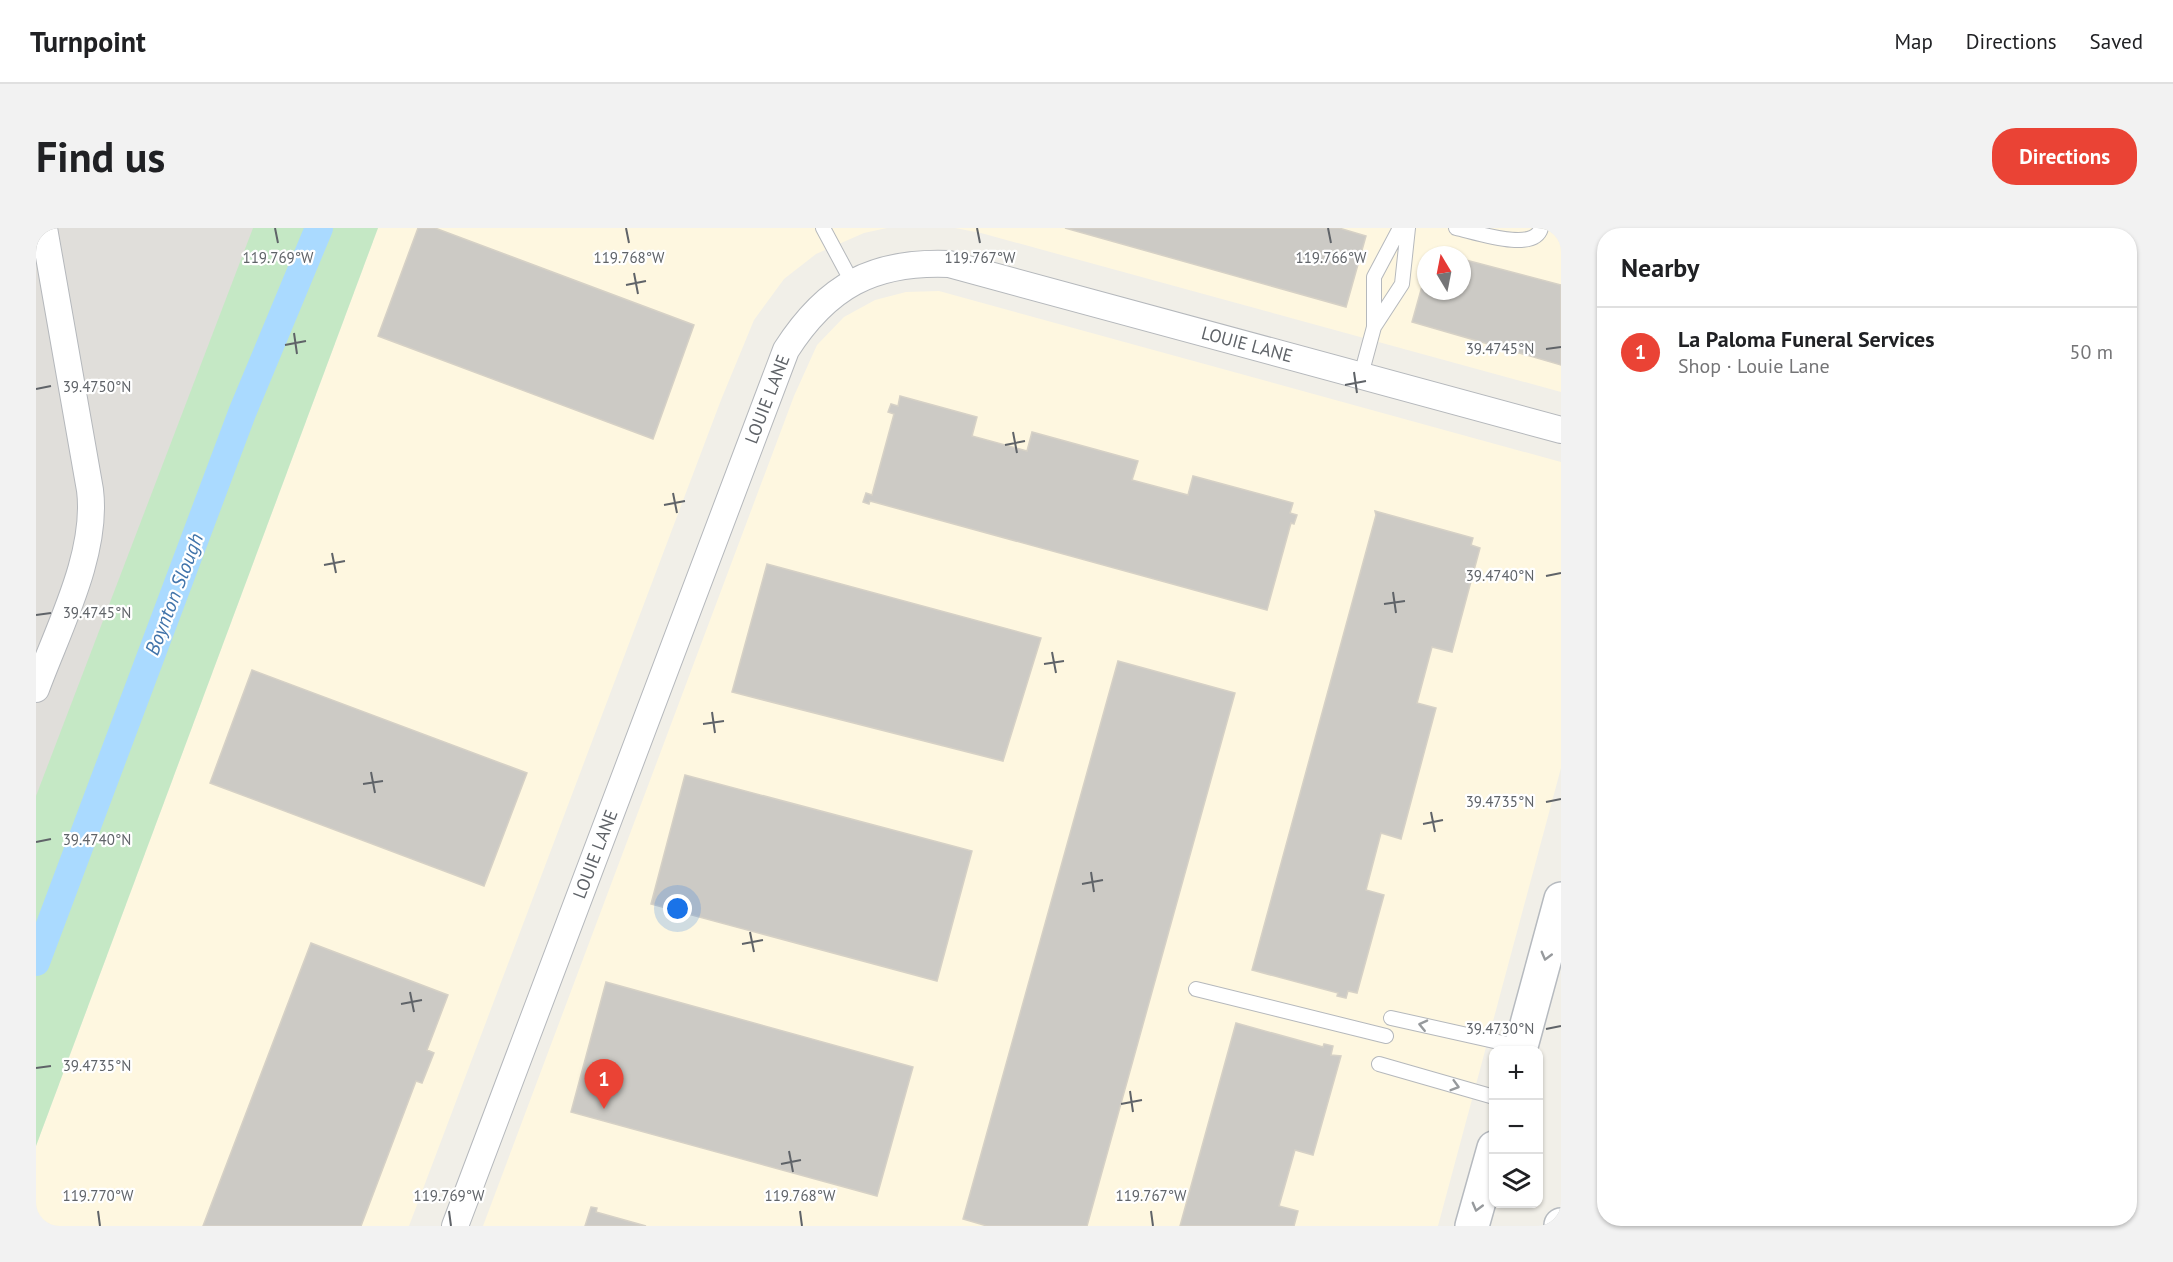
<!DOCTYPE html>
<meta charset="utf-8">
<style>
:root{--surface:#fff;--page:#f2f2f2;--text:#202124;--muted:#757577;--line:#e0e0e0;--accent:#ea4335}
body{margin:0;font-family:"PT Sans",sans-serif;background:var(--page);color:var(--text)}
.controls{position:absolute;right:18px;bottom:18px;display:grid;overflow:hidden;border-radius:12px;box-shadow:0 2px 4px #0004}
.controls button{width:54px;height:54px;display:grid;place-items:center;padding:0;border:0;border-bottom:2px solid var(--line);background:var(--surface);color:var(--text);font:30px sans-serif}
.compass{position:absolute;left:1381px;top:18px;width:54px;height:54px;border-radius:50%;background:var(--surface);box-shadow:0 2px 4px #0004;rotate:350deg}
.you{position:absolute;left:642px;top:681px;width:21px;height:21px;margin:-15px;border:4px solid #fff;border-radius:50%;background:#1a73e8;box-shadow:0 0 0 9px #1a73e833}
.badge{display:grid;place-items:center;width:39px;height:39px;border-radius:50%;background:var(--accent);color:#fff;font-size:20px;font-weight:700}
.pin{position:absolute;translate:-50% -50px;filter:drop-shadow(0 2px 3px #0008)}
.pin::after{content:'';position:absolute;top:32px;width:21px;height:18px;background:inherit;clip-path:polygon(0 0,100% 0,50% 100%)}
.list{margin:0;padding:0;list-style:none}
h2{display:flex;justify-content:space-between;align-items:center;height:78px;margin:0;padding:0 24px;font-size:26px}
h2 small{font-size:20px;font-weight:400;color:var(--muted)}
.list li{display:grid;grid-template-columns:39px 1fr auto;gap:18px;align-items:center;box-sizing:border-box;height:90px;padding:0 24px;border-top:2px solid var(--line)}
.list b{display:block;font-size:22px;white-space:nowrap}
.list p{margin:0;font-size:20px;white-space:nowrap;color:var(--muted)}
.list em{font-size:20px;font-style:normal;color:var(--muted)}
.icon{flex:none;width:33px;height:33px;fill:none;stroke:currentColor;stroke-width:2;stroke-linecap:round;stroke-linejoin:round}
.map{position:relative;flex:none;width:1525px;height:998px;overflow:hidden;border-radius:24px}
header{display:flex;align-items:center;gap:36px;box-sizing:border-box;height:84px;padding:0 30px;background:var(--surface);border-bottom:2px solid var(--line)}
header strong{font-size:28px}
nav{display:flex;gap:33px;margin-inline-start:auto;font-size:21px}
.intro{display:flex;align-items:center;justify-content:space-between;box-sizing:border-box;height:144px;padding:0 36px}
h1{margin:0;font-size:42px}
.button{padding:15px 27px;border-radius:24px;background:var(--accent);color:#fff;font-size:21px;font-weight:700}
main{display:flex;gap:36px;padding:0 36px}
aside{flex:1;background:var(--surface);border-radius:24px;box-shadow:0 2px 4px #0004}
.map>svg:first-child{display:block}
</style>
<header>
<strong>Turnpoint</strong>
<nav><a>Map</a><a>Directions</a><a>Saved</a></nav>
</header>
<div class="intro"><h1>Find us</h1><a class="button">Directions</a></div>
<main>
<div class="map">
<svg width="1525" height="998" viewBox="0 0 1525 998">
<rect width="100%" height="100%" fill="#f1efe8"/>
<path fill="#fef7e0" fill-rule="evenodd" d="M 342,0 L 851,0 L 828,5 L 780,26 L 748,51 L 718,92 L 685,172 L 373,998 L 0,998 L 0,918 Z
M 919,0 L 1525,0 L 1525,164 L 945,5 ZM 1390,27 L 1426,27 L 1426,63 L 1390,63 Z
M 903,63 L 1525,234 L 1525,540 L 1402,998 L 447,998 L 758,168 L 781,117 L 808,89 L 839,72 L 870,64 Z"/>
<path fill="#e0deda" d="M 0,0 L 240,0 L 0,635 Z"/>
<path fill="#c5e8c5" d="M 217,0 L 342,0 L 0,918 L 0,568 Z"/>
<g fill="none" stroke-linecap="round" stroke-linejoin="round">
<path stroke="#aadaff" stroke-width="28" d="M 0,734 L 206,185 L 283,0"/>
</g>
<path fill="#cccac5" stroke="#d6d1c6" stroke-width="1.5" d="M 382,0 L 399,0 L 658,97 L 617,211 L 342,108 Z
M 1029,0 L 1303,0 L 1330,8 L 1310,79 Z
M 1426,31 L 1525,57 L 1525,137 L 1376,94 L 1390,44 L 1390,63 L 1426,63 Z
M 864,168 L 941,189 L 936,208 L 991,223 L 996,204 L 1102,233 L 1096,252 L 1152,267 L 1157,248 L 1257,275 L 1254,285 L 1261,287 L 1258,296 L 1255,295 L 1231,382 L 834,273 L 833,276 L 827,274 L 830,265 L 836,267 L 858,186 L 852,184 L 855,176 L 862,178 Z
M 1339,283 L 1437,310 L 1435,317 L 1444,320 L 1416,424 L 1396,419 L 1381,475 L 1400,480 L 1365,611 L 1345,605 L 1330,662 L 1348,667 L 1321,765 L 1312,763 L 1310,770 L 1301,768 L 1302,765 L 1216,742 L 1340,287 Z
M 731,336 L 1005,410 L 967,533 L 696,464 Z
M 1082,433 L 1199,465 L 1051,998 L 951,998 L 927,991 Z
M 216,442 L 491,545 L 448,658 L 174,555 Z
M 649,547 L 936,623 L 901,753 L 615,676 Z
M 275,715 L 412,767 L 391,822 L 398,825 L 386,855 L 380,853 L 325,998 L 167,998 Z
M 570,754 L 877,839 L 841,968 L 535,884 Z
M 1200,795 L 1287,819 L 1288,816 L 1297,818 L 1295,827 L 1305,828 L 1277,927 L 1259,922 L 1243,978 L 1262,983 L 1258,998 L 1144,998 Z
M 555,979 L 561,980 L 560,984 L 610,998 L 549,998 Z"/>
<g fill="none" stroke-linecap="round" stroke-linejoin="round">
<defs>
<path id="service" d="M 787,0 L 816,54
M 1420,0 C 1439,4 1498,25 1505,0
M 1338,99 L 1338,49 L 1364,0
M 1325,147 L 1338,99 L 1366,56 L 1372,0
M 1160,761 L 1350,808
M 1355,790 L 1485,819
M 1343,836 L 1458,869"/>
<path id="minor" d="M 0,461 C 22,401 62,326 54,262 L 8,0
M 419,998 L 750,122 C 791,58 837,33 913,36 L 1525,202"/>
<path id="secondary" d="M 1484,822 L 1525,671
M 1436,998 L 1458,920
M 1525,998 L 1525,997"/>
</defs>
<use href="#service" stroke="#b5b8bc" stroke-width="16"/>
<use href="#minor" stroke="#b5b8bc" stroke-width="28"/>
<use href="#secondary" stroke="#b6babf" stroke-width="36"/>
<use href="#service" stroke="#fff" stroke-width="14"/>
<use href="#minor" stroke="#fff" stroke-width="26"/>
<use href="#secondary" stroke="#fff" stroke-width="33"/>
</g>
<defs><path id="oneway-chevron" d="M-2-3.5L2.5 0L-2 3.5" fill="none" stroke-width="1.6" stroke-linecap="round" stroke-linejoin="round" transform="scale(1.5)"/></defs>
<g stroke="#979a9d">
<use href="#oneway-chevron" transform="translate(1510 728) rotate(105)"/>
<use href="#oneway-chevron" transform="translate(1387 797) rotate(-167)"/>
<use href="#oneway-chevron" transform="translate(1419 858) rotate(16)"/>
<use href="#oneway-chevron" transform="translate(1441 979) rotate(105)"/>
</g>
<path fill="none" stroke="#5f6368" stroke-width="2" d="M 239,0 L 242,15M 590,0 L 593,15M 941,0 L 944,15M 1292,0 L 1295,15M 598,45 L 602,66M 590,57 L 610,53M 258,105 L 261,126M 249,117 L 270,113M 1510,121 L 1525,119M 1318,144 L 1321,165M 1309,157 L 1330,153M 0,161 L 15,158M 977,204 L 981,225M 969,217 L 989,213M 637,265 L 641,285M 628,277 L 649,273M 296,325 L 300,345M 288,337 L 309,333M 1510,348 L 1525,345M 1357,364 L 1360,385M 1348,376 L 1369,373M 0,387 L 15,385M 1016,424 L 1020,445M 1008,436 L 1028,433M 676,484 L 679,505M 667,496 L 688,493M 335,544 L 339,565M 327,556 L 347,553M 1510,574 L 1525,571M 1395,584 L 1399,604M 1387,596 L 1407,592M 0,614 L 15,611M 1055,644 L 1058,664M 1046,656 L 1067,652M 714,704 L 718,724M 706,716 L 727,712M 374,764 L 378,784M 365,776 L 386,772M 1510,801 L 1525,798M 0,840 L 15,838M 1094,863 L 1097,884M 1085,876 L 1106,872M 753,923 L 757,944M 745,936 L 765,932M 62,983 L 64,998M 413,983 L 415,998M 764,983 L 766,998M 1115,983 L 1117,998"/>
<g text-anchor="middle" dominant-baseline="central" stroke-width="4.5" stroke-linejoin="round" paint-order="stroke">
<g font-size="18" fill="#5f6368" stroke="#fff">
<text transform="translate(1211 116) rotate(15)">LOUIE LANE</text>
<text transform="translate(731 171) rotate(-69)">LOUIE LANE</text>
<text transform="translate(559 626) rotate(-69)">LOUIE LANE</text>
</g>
<g font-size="20" font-style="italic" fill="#4174aa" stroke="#fff">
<text transform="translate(138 366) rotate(-69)">Boynton Slough</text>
</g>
</g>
<g font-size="15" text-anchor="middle" fill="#5f6368" stroke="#fff" stroke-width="4.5" stroke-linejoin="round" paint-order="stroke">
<text x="242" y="35">119.769°W</text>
<text x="593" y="35">119.768°W</text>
<text x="944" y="35">119.767°W</text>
<text x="1295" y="35">119.766°W</text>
<text x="1464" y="126">39.4745°N</text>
<text x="61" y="164">39.4750°N</text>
<text x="1464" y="353">39.4740°N</text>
<text x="61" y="390">39.4745°N</text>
<text x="1464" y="579">39.4735°N</text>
<text x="61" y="617">39.4740°N</text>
<text x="1464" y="806">39.4730°N</text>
<text x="61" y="843">39.4735°N</text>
<text x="62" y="973">119.770°W</text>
<text x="413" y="973">119.769°W</text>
<text x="764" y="973">119.768°W</text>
<text x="1115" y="973">119.767°W</text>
</g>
</svg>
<div class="controls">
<button>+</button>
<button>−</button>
<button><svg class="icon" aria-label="layers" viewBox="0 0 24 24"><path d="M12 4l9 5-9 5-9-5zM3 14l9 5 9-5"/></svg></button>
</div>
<svg class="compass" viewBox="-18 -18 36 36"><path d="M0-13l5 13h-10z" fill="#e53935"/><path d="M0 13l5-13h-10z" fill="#757577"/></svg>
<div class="you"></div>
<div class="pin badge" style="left:568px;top:881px">1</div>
</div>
<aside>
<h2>Nearby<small></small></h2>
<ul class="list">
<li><span class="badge">1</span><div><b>La Paloma Funeral Services</b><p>Shop · Louie Lane</p></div><em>50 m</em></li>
</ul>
</aside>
</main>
